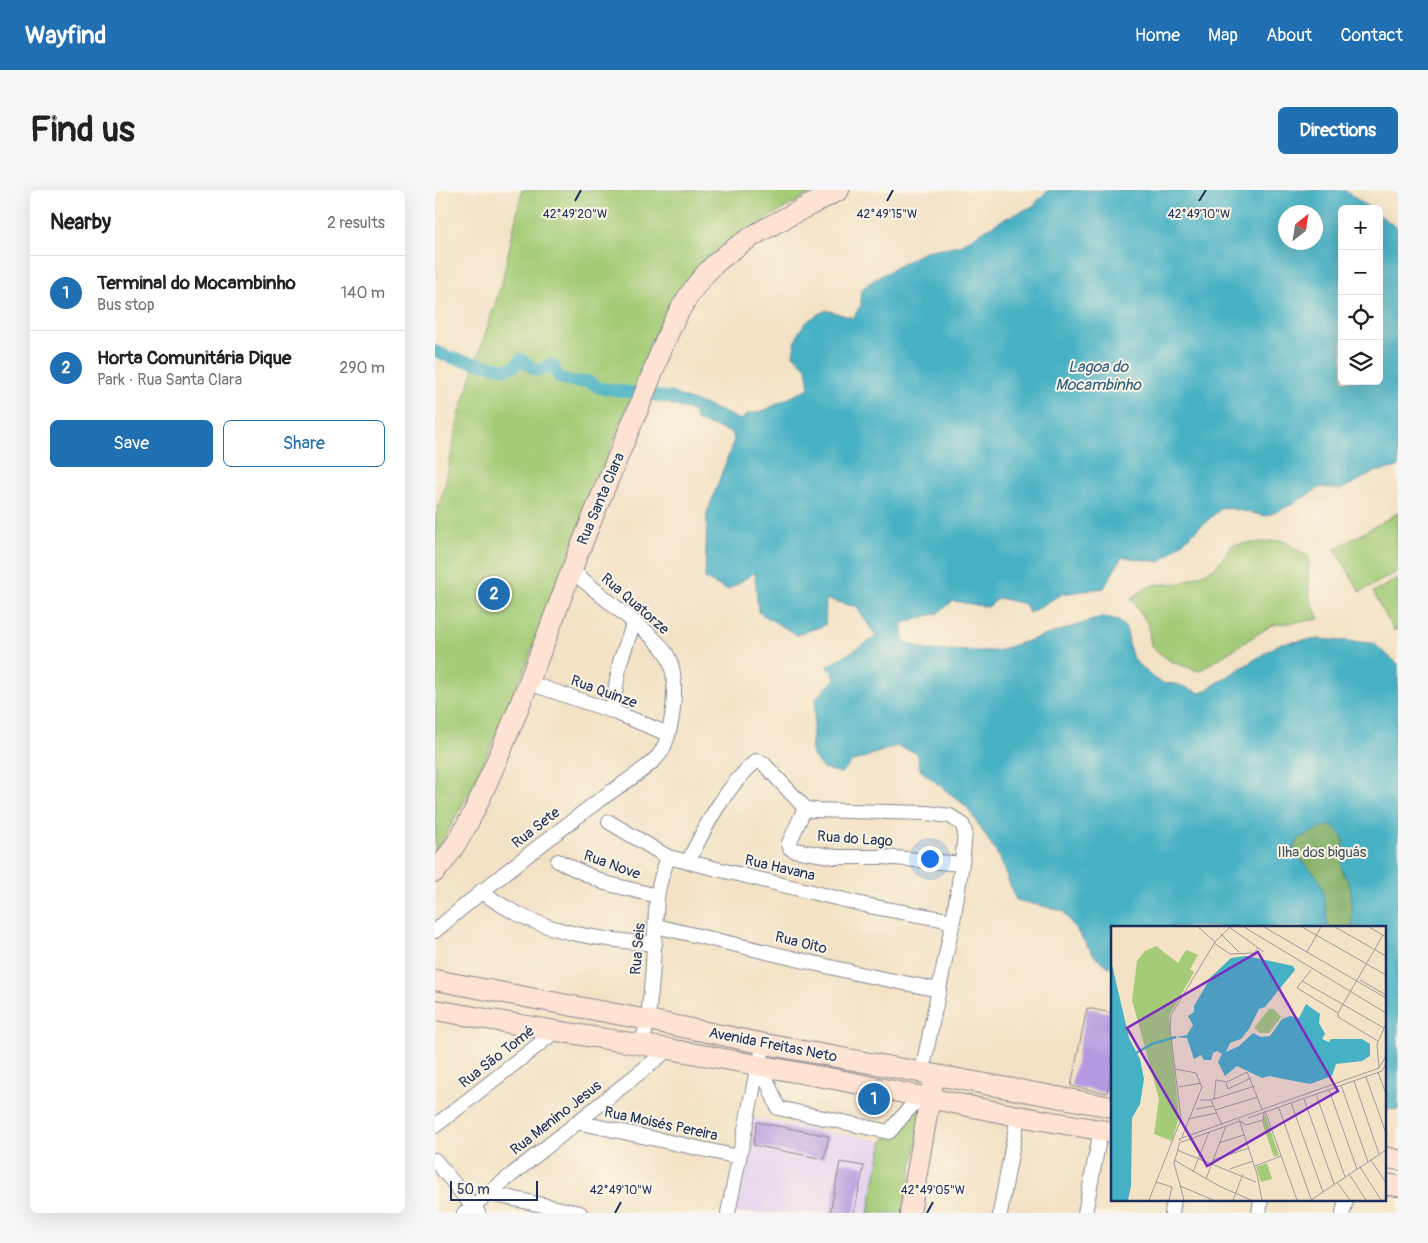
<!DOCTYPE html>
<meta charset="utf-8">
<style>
:root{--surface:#fff;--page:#f6f6f6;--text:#202124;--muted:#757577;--line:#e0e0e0;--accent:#1f6fb2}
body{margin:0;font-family:Pangolin,sans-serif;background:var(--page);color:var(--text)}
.controls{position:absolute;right:15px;top:15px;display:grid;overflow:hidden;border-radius:8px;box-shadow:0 5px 20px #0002}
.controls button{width:45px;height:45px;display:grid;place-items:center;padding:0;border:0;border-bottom:1px solid var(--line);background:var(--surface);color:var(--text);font:25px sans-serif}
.compass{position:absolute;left:843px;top:15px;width:45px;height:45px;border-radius:50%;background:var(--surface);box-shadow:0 5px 20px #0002;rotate:30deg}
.scale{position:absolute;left:15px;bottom:12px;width:88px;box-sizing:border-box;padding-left:5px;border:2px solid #1b2f5e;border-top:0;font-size:14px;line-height:18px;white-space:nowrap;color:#1b2f5e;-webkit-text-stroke:4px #fcf5e5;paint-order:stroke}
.you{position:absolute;left:494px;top:668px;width:18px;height:18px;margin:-12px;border:4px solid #fff;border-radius:50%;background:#1a73e8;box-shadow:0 0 0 8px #1a73e833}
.badge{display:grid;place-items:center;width:32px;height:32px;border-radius:50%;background:var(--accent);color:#fff;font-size:16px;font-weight:700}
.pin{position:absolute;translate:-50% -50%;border:2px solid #fff;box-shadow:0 1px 5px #0006}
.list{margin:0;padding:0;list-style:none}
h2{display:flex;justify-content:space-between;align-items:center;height:65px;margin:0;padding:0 20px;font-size:21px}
h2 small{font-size:16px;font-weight:400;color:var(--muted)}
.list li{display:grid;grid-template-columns:32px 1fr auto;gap:15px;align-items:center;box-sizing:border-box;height:75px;padding:0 20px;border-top:1px solid var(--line)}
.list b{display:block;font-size:19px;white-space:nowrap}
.list p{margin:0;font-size:16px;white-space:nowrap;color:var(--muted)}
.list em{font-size:16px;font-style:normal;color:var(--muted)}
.actions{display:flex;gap:10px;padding:15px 20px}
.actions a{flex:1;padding:11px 0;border:1px solid var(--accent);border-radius:8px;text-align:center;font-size:18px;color:var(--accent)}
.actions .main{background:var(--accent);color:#fff}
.icon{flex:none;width:28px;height:28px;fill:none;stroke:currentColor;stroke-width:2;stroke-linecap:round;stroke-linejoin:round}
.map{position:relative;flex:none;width:963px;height:1023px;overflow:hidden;border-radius:8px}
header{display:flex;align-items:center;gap:30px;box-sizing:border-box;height:70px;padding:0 25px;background:var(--accent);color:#fff}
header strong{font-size:24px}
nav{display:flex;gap:28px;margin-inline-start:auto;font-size:18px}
.intro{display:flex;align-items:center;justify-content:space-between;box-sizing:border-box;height:120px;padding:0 30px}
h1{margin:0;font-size:35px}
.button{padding:12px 22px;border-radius:8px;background:var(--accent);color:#fff;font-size:18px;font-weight:700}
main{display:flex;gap:30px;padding:0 30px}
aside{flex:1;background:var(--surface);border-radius:8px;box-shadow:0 5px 20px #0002}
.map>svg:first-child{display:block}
</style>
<header>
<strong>Wayfind</strong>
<nav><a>Home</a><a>Map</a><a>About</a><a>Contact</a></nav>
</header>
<div class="intro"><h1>Find us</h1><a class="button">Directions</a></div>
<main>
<aside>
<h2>Nearby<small>2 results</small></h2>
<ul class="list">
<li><span class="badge">1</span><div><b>Terminal do Mocambinho</b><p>Bus stop</p></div><em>140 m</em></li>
<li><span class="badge">2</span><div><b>Horta Comunitária Dique</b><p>Park · Rua Santa Clara</p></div><em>290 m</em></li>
</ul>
<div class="actions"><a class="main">Save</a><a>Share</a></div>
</aside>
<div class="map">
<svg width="963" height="1023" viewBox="0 0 963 1023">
<rect width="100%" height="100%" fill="#fcf5e5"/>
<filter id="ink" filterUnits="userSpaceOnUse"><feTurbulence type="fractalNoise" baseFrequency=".02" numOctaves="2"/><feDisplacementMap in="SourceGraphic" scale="10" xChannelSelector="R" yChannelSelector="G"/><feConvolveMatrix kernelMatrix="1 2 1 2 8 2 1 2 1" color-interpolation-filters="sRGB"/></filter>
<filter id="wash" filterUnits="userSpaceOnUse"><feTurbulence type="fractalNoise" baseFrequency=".0096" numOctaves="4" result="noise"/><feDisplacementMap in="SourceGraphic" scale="20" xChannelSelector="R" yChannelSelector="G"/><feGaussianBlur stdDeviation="1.12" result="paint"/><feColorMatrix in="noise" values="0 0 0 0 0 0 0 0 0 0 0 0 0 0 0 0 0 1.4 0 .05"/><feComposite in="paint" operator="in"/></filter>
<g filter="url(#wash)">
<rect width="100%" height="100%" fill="#f3e2c5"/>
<path fill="#e6d3f0" d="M 481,920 L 468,1023 L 297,1023 L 314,928 L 448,951 Z"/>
<path fill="#a4cc78" stroke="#607e6b" d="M 87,0 L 382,0 L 334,27 L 268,71 L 224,135 L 89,480 L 41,590 L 4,657 L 0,661 L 0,328 L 10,295 L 25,222 L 67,92 Z
M 963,323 L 963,381 L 925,402 L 900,359 Z
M 846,350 L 874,367 L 873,391 L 875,409 L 884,429 L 837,435 L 764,481 L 735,471 L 716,456 L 713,434 L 696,408 L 717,395 L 747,393 L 780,378 L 797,355 Z
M 963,389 L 963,438 L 959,441 L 938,402 Z
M 481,920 L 488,922 L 468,1023 L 433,1023 L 448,951 Z"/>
<path fill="#83b068" stroke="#4f7063" d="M 897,635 C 918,653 904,658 907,679 C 908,685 914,690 915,697 C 918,709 917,724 918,737 L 893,737 L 890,715 L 867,670 L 862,667 L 858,662 L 863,649 L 886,638 Z"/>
<path fill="#46b1c4" stroke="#307091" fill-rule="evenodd" d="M 613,0 L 909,0 L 936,19 L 907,19 L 907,191 L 944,191 L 944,25 L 963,38 L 963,277 L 940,282 L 905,300 L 886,297 L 856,315 L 831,326 L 788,317 L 725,372 L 687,367 L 669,398 L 627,404 L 594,423 L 590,414 L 564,408 L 553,417 L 518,411 L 503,423 L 468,433 L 468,451 L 492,460 L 561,461 L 668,427 C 707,431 683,458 706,477 C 712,482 721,490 728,493 C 732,494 736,493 740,494 C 749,496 757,500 766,503 L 846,453 L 884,449 L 938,453 L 963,474 L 963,920 L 949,918 L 949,737 L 918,737 C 917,724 918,709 915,697 C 914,690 908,685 907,679 C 904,659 918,653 897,635 L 886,638 L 863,649 L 858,661 C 864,671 875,677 882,687 C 890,697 891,724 893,737 L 677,737 L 677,779 L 661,768 L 628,721 L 581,710 L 563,665 L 532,617 L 485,580 L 482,563 L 461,556 L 417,572 L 406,583 L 387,578 L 376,563 L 381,508 L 400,489 L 397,481 L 391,477 L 441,447 L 422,417 L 391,409 L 390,435 L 362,445 L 323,422 L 320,382 L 293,400 L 270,389 L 272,323 L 299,250 L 297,243 L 262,231 L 258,221 L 234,214 L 239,204 L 271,215 L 306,230 L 312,224 L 326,222 L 374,198 L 371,178 L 358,165 C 362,138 368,132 391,120 L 418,128 L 426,115 L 426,100 L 437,91 L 490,61 L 525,55 L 567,30 L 598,16 ZM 851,22 L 881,22 L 881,52 L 851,52 Z"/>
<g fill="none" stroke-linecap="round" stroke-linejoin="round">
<path stroke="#46b1c4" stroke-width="12" d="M 0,161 L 17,168 L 70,179 L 80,176 L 86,169 L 101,180 L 108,180 L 114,174 L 118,175 L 124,188 L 141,192 L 152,191 L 165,198 L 237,208"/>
</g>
<g id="blocks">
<path fill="#b399e1" d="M 652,818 L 677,823 L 677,878 L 672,903 L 636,896 Z
M 322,932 L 394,946 L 389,969 L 318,955 Z
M 405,972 L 429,976 L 419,1023 L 395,1023 Z"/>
</g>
</g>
<g filter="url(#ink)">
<use href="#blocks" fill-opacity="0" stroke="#878892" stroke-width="1"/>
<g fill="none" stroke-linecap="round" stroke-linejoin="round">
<defs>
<path id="street" d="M 94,493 L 177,521 L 233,544
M 177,521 L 185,472 L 199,432
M 370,618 L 354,653 L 355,658 L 359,660 L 401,667 L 449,667 L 527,674
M 174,632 L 233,667 L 434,716 L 518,731
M 123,671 L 170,693 L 222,706
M 253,672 C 271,635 289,599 321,571 L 328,573 L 370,618 L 377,620 L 492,623 L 515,626 L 527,634 L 530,642 L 527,674 L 518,731 L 487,882
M 46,701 C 101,743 154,748 220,754
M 221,736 L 425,784 L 504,800
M 0,741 C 53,695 108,653 163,611 C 179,599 213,579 224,565 C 238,546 244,491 234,469 C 226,451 204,436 189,424 C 171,409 154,395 136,380
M 207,855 C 219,807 218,757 222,708 C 223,694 229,680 233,667
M 326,876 L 343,918 L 454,942 L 485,906
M 142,932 L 304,967
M 0,936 L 121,841
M 0,970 L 43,1023
M 52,1003 L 145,1023
M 29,1023 L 234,859
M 293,1023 L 323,875 L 330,854
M 565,1023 L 583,926
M 650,1023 L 666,939
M 737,1023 L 739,1009
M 824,1023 L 826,1009
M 908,1023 L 911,1009"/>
<path id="secondary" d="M 0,682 C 30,648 47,604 65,563 C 87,510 108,457 128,403 C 151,340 178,278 204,217 C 225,167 235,123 272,82 C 304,47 362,23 404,0
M 0,790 L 213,830 L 330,854 L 677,917
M 0,820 L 121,841 L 234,859 L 404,890 L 583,926 L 677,942
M 949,967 L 963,970
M 949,994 L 963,996
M 475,1023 L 497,896"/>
</defs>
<use href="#street" stroke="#878892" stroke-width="16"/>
<use href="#secondary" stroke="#878892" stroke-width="22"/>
<use href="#street" stroke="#fff" stroke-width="14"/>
<use href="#secondary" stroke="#fee3d2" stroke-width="20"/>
</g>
</g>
<path fill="none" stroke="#1b2f5e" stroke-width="2" d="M 140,11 L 146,0M 452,11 L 458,0M 764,11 L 771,0M 180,1023 L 186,1012M 492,1023 L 498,1012"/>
<g text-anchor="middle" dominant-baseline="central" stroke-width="4" stroke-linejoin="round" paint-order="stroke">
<g font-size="15" fill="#1b2f5e" stroke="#fcf5e5">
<text transform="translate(166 309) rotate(-67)">Rua Santa Clara</text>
<text transform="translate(200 414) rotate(41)">Rua Quatorze</text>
<text transform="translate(169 502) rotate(20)">Rua Quinze</text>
<text transform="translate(101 638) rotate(-38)">Rua Sete</text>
<text transform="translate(420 649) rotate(4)">Rua do Lago</text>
<text transform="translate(177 675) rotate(20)">Rua Nove</text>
<text transform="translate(345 678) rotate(13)">Rua Havana</text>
<text transform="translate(366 753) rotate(14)">Rua Oito</text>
<text transform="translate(203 759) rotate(-85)">Rua Seis</text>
<text transform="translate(338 855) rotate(11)">Avenida Freitas Neto</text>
<text transform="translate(62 867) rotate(-38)">Rua São Tomé</text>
<text transform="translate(121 928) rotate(-38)">Rua Menino Jesus</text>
<text transform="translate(226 934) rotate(12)">Rua Moisés Pereira</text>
</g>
<g font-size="15" fill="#3d5664" stroke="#fcf5e5">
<text x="887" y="662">Ilha dos biguás</text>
</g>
<g font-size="16" font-style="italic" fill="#2a5c82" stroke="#fcf5e5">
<text x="663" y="177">Lagoa do<tspan x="663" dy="18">Mocambinho</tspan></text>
</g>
</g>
<g transform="translate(676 736)">
<rect width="275" height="275" fill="#f3e2c5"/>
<path d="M 45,20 L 67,37 L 75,24 L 87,29 L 79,43 L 83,46 L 58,90 L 68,191 L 61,215 L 43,208 L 48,173 L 21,74 L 26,35 L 34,25 ZM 158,83 L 163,83 L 170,91 L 158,107 L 149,107 L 143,102 ZM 154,189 L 168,229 L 163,231 L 151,196 ZM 156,237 L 161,253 L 150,256 L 145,241 Z" fill="#a4cc78"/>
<path d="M 135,30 L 182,40 L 184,44 L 154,81 L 148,83 L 138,103 L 130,113 L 119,117 L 115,126 L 128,120 L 142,107 L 150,111 L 159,110 L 171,93 L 179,90 L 188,92 L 195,78 L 209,88 L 208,97 L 214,108 L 211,113 L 218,116 L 220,113 L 251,113 L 259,118 L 259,130 L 251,135 L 225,138 L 221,150 L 199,158 L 158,150 L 151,152 L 126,140 L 114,150 L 107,136 L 111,128 L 106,125 L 102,127 L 100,134 L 93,134 L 90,129 L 83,133 L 76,112 L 65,111 L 76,109 L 82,99 L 77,90 L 83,86 L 83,80 L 100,51 L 120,32 ZM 0,34 L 18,112 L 29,133 L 33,153 L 29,178 L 21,192 L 20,260 L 17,274 L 0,274 Z" fill="#46b1c4"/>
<path fill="none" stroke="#46b1c4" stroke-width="2.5" d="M 25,127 L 41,118 L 65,111"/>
<path fill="none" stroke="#9d9a9c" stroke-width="1" d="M 87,1 L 104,16M 118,1 L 153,26M 133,1 L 275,87M 153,1 L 275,72M 191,1 L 275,49M 224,1 L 275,30M 258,1 L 275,11M 110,8 L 128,26M 103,17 L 119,28 L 143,27 L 147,22M 196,26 L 210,1M 200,44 L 186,62 L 227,87M 249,54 L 275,69M 191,55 L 273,102M 227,87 L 272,9M 227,87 L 227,91 L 267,115M 268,142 L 266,118 L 275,98M 64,143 L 85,147 L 91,161 L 71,211M 267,146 L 275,168M 255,151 L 275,207M 243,155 L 268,228M 115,157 L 117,163 L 140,152M 230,159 L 257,236M 68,161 L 90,157M 218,164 L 246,243M 205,168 L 234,251M 103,173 L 105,154 L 116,156 L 136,146 L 151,183M 193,173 L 223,258M 89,174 L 100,174 L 144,160M 100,174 L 111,199M 180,177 L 212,266M 168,182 L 200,273M 85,183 L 102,180M 104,184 L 147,171M 154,185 L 186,274M 137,192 L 271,145 L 275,138M 77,193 L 105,187M 128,193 L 146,248 L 151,274M 129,195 L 135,199 L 152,194 L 153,187M 68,213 L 268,142 L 275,130M 68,213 L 71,216 L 129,195M 69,216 L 63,237 L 73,274M 108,217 L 133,209M 66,224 L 145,256M 63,234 L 108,260 L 140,274M 102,234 L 138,222M 260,234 L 275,257M 144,240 L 170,230M 249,241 L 270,274M 119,243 L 142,235M 82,246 L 98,206M 238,248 L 255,274M 95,253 L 115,200M 45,256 L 61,261 L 58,274M 226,256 L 239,274M 69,260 L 102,274M 38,274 L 70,193 L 59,102 L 60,89 L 104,16 L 119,1M 122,274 L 132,248M 200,274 L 275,224"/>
<path fill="#7b2cbf" fill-opacity="0.15" stroke="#7b2cbf" stroke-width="2.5" d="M 147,26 L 227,165 L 96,240 L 16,102 Z"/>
<rect width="275" height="275" fill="none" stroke="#1b2f5e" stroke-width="2.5"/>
</g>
<g font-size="12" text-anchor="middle" fill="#1b2f5e" stroke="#fcf5e5" stroke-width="4" stroke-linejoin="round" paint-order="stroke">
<text x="140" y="28">42°49'20"W</text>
<text x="764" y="28">42°49'10"W</text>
<text x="452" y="28">42°49'15"W</text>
<text x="186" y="1004">42°49'10"W</text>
<text x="498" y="1004">42°49'05"W</text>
</g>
</svg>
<div class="controls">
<button>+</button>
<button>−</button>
<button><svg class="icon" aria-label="locate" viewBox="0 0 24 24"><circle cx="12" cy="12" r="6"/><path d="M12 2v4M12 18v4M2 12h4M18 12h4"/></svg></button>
<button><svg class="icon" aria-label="layers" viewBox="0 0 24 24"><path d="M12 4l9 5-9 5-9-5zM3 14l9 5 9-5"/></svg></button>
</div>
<svg class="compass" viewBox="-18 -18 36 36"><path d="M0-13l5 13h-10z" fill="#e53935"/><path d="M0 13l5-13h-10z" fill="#757577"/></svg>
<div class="scale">50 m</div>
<div class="you"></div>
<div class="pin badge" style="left:439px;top:909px">1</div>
<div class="pin badge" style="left:59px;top:404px">2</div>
</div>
</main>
